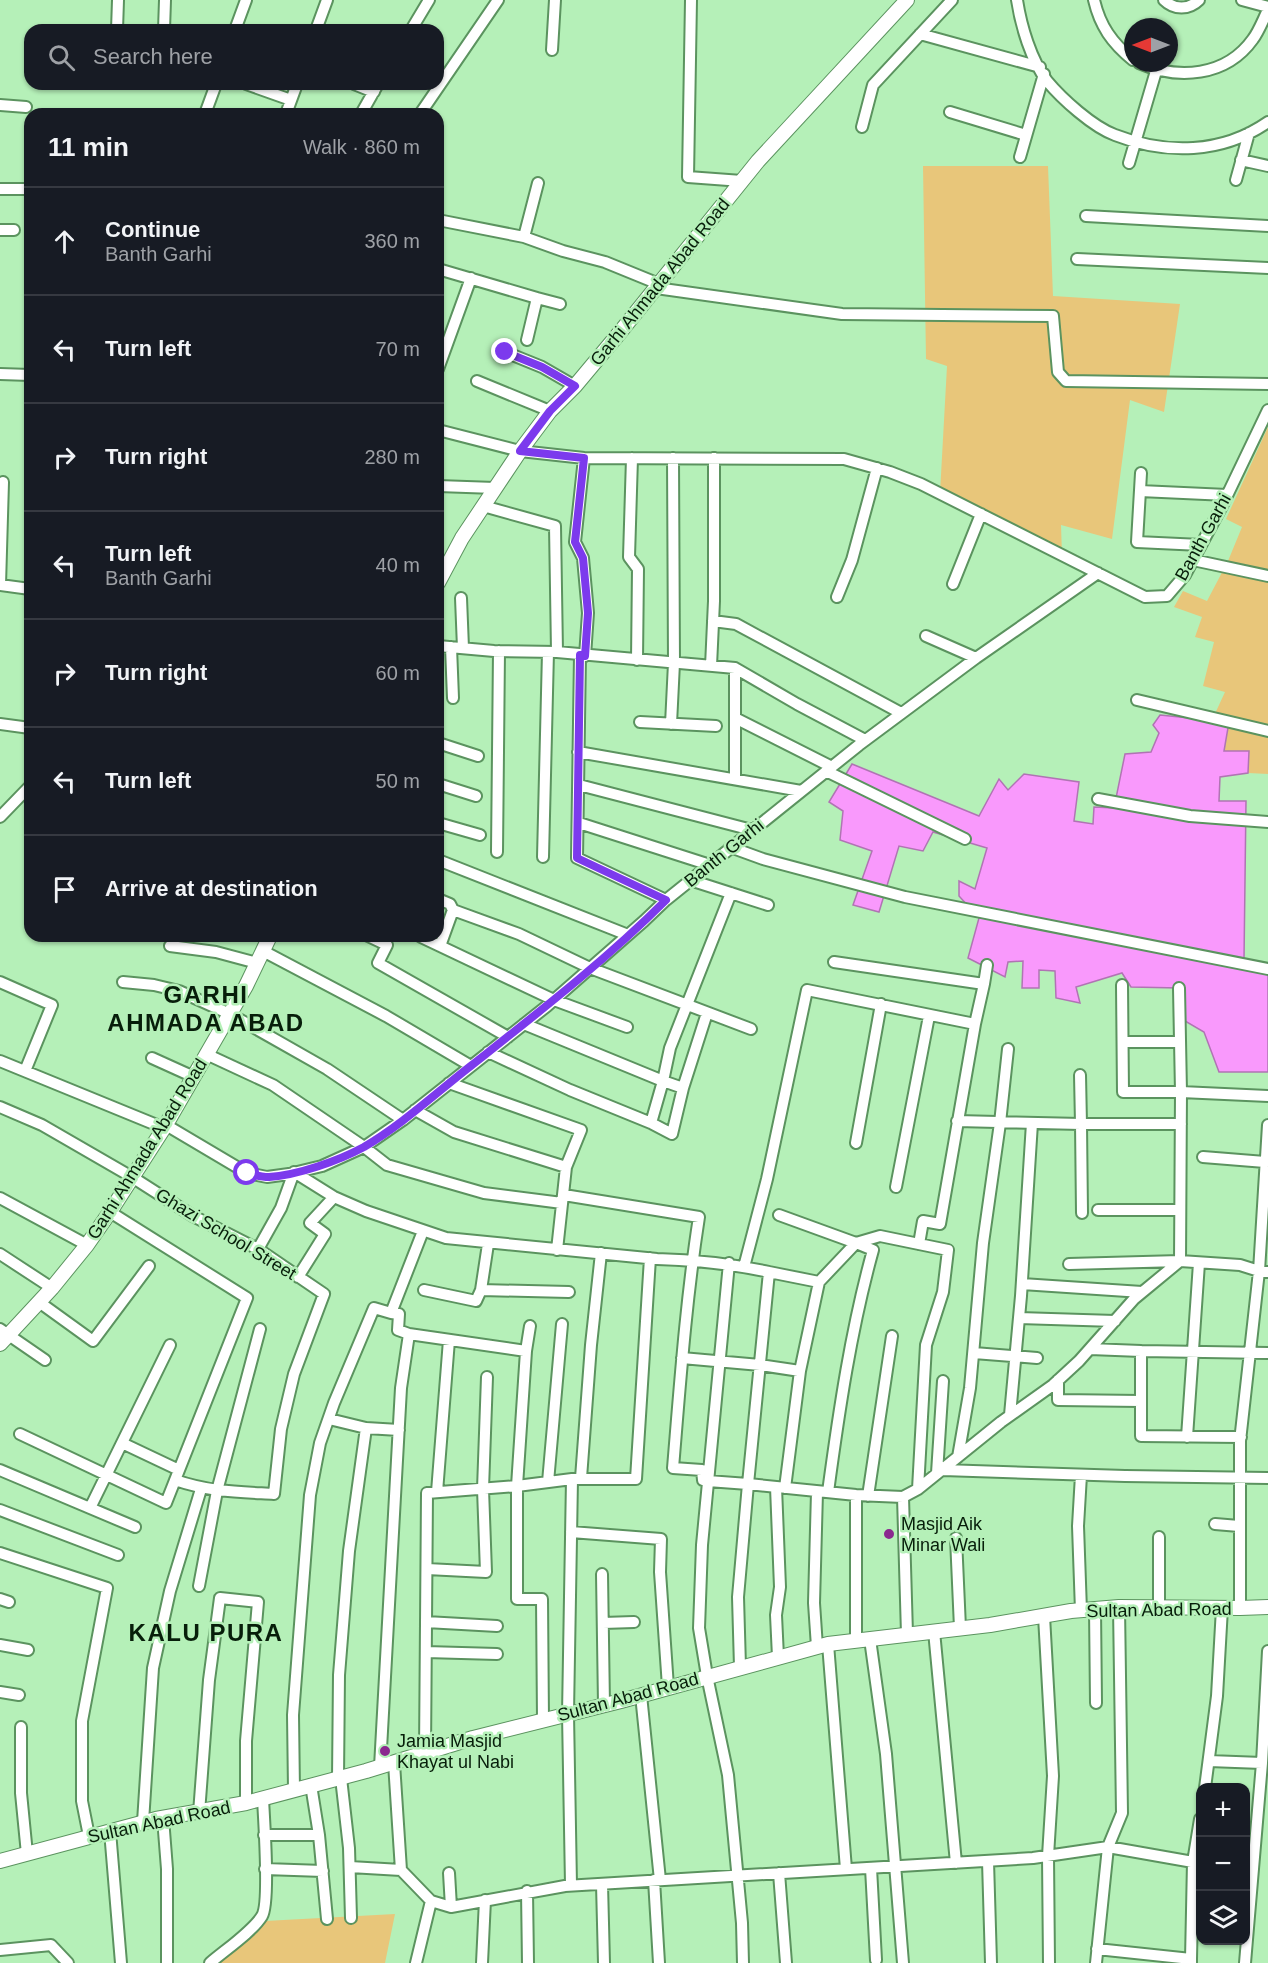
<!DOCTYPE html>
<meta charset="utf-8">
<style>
:root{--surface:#171b24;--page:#242831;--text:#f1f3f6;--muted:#9ea1a6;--line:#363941}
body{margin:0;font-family:Helvetica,sans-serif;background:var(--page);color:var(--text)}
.controls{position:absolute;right:18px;bottom:18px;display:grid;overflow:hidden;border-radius:12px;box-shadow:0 2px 4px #0004}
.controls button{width:54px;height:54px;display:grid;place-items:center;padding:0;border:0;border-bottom:2px solid var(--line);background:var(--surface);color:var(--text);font:30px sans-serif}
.compass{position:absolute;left:1124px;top:18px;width:54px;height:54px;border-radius:50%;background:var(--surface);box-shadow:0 2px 4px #0004;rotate:270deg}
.stop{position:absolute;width:18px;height:18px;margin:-14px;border:4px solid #7c3aed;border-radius:50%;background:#fff}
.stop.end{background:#7c3aed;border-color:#fff;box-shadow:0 2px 6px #0008}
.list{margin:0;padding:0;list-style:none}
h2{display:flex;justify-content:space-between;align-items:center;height:78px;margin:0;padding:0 24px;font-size:26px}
h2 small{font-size:20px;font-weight:400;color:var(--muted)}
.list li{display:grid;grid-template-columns:39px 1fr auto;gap:18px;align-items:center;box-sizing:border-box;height:108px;padding:0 24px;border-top:2px solid var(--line)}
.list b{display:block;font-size:22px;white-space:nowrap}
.list p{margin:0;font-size:20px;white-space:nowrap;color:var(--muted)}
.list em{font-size:20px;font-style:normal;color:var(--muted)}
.icon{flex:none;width:33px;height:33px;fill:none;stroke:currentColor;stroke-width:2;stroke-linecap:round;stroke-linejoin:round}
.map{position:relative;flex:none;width:1268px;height:1963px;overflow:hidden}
.search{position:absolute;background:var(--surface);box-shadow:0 2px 4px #0004;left:24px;top:24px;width:420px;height:66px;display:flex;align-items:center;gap:15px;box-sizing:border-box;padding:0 21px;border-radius:18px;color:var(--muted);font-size:22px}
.panel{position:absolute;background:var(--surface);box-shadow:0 2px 4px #0004;left:24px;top:108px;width:420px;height:834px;border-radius:18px}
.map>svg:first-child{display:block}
</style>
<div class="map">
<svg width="1268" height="1963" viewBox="0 0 1268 1963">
<rect width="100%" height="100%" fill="#b5f0b8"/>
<path fill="#e8c67a" d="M 923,166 L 1048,166 L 1053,296 L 1180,304 L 1164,412 L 1130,400 L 1112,539 L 1061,525 L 1062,555 L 940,493 L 947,366 L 926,359 Z
M 1268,427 L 1268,774 L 1248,773 L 1248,751 L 1224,751 L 1213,718 L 1225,692 L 1203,686 L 1214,642 L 1195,637 L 1202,617 L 1174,607 L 1183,591 L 1207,601 L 1228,561 L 1242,527 L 1226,519 Z
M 395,1914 L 385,1963 L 217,1963 L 265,1921 Z"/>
<path fill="#f999fc" stroke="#b074b3" stroke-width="1.5" d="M 1160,715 L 1229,722 L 1224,751 L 1249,751 L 1248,773 L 1220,777 L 1219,801 L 1246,801 L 1244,960 L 1268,973 L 1268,1072 L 1219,1072 L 1204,1032 L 1185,1021 L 1179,988 L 1131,987 L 1122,973 L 1076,987 L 1080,1003 L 1056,998 L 1055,971 L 1039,970 L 1039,988 L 1022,988 L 1023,961 L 1008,962 L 1005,977 L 968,958 L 979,918 L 959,896 L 959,881 L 975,889 L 987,848 L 933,832 L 923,851 L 899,846 L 879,912 L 853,905 L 872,851 L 840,840 L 843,811 L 829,802 L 852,764 L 979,816 L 999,779 L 1008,790 L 1024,774 L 1079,782 L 1074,821 L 1093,824 L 1094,807 L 1114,808 L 1125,754 L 1151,752 L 1159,733 L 1153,725 Z"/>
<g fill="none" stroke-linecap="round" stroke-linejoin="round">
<defs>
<path id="minor" d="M 691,0 L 688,177 L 742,181
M 1017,0 C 1021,26 1031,60 1047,81 C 1062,99 1093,127 1115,135 C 1166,155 1222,154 1268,122
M 1094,0 C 1100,26 1112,43 1133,60
M 1164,0 C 1174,10 1189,10 1199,0
M 1242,0 L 1268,7
M 117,30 L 118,0
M 164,30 L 165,0
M 235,30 L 246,0
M 316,30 L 327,0
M 411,30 L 429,0
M 920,34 L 1040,67
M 552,50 L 555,0
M 1139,63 C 1178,80 1226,77 1253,39 C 1259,31 1263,20 1268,10
M 246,84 L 291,100
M 354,84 L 374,92
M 0,105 L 26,107
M 950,112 L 1026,135
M 205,114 L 216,84
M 286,114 L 297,84
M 361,114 L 378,84
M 420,114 L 498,0
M 862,127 L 873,85 L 952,0
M 1020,157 L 1044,74
M 1241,160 L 1268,166
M 1129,163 L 1156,71
M 1236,180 L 1249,133
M 538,183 L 524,237 L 563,251 L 605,262 L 659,284
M 0,189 L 30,189
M 1086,216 L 1268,226
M 438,220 L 524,237
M 0,230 L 14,230
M 1077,259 L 1268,268
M 438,269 L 537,298 L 527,340
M 656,288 L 842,314 L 1053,316 L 1058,372 L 1066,381 L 1268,384
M 537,298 L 560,304
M 505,352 L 542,367 L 575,386
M 438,369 L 471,278
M 0,374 L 30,375
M 477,381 L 550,411
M 438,430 L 520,451 L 584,458 L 844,459 L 890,472 L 921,484 L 1145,597 L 1167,596 L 1185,575 L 1222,506 L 1268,410
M 584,458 L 575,542 L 583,558 L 588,613 L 585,656
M 632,458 L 629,557 L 638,569 L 637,660
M 1141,473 L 1137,542 L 1201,545
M 3,482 L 0,585 L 30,589
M 438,486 L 495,488
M 1140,491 L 1227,495
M 483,506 L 555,526 L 557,652
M 1193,560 L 1268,576
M 953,584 L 981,514
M 837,597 L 852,560 L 877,468
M 461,598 L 463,648
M 713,621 L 736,624 L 901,713
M 926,636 L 976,658
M 438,646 L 494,651 L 557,652 L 735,668 L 797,704 L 865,740
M 451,647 L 453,698
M 580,655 L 577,858 L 666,900
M 711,666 L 714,601 L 714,458
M 735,668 L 735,779
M 1137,700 L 1268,731
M 735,718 L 832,767
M 640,722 L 716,726
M 0,724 L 30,728
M 671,724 L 674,663 L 673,458
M 438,743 L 478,756
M 578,752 L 801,791
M 826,771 L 965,839
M 438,784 L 476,796
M 579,785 L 752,830
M 1098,799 L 1190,816 L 1268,822
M 0,817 L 30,786
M 438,823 L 480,835
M 579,823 L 710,865
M 730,847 L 763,859 L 905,897 L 1268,969
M 497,852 L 499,651
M 543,857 L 548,652
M 438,860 L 628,935
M 690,880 L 768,905
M 438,899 L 450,904 L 453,910 L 519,934 L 590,968 L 751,1029
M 368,936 L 387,945 L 378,963 L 508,1037
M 421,937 L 554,1000 L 627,1027
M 170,946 L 216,952 L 257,963
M 440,946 L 453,910
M 263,951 L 386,1016 L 471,1066
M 834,962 L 984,984 L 975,1024
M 0,982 L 52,1005 L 25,1071
M 123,982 L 154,985 L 179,991 L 230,1014 L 327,1069 L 403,1120
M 984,984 L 987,965
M 1122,985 L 1123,1092 L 1181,1092 L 1268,1096
M 524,1024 L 663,1081 L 670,1048 L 731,893
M 1124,1042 L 1180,1042
M 488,1052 L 570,1090 L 651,1123 L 663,1081 L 683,1088 L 707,1013
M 206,1054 L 273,1085 L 364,1147 L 387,1165 L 484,1193 L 562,1203
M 152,1058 L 194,1077
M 0,1061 L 164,1128
M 0,1107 L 42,1125 L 132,1177 L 193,1216 L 258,1249 L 324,1294 L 294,1374 L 281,1429 L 274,1494 C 238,1492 210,1492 175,1480
M 415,1110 L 454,1132 L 566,1167 L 581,1130 L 449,1083
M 957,1121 L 1081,1124 L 1080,1075
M 651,1123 L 672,1134 L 683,1088
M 166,1125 L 247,1173 L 267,1177 L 289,1174 L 322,1166 L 364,1147 L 403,1120 L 547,1006 L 644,921 L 666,900 L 859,745 L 976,658 L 1098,573
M 856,1143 L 881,1004
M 1203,1157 L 1265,1162
M 896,1187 L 929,1016
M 0,1198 L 87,1245
M 1098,1210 L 1180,1210
M 1082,1213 L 1081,1124 L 1181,1124
M 779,1215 L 856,1243 L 880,1236 L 948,1250 L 943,1292 L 926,1345 L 918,1489
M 258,1249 L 281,1208 L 294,1172 L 334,1197 L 366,1211 L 446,1238 L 657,1259 C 696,1260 732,1264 769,1272 L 748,1484 L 708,1481 L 703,1480 L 702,1470 L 673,1468 C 680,1384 686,1300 699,1217 L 564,1195
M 557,1250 L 566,1167
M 0,1254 L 52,1288
M 729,1263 L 702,1545 L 699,1628 L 707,1676 L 728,1775 L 742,1923 L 743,1963
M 1069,1264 L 1180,1261 L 1181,1092 L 1179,988
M 744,1267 L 767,1179 L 807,990 L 975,1024 L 940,1224 L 923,1221 L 919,1244
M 769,1272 L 819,1282
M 298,1277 L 325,1234 L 310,1223 L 334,1197
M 1022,1284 L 1142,1292
M 424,1290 L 476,1301 L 481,1290 L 488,1244
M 481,1290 L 569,1292
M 39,1302 L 93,1341 L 149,1266
M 391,1313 L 399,1314 L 398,1330 L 409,1334
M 1019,1318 L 1115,1321
M 0,1329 L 45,1360
M 1090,1349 L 1141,1351 L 1141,1436 L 1241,1437
M 526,1351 L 530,1326
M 1141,1351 L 1268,1353
M 974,1353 L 1037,1358
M 682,1358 L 760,1365 L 800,1371
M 1058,1380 L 1058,1400 L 1141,1401
M 1010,1415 L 1021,1296 L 1032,1123
M 329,1419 L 366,1428 L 349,1551 L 339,1675 L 338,1778
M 366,1428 L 399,1430
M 20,1434 L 166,1503 L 247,1298 L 110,1212
M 1187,1437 L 1199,1263
M 122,1443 L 179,1470
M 958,1457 L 970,1388 L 983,1243 L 1000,1123 L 1008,1049
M 0,1470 L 135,1527
M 943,1470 L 1125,1476 L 1268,1478
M 937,1473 L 943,1381
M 1081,1475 L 1078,1526 L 1081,1611
M 581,1478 L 591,1345 L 601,1253
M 572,1479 L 636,1479 L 650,1258
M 548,1482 L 562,1324
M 776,1487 L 780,1587 L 776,1615 L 778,1657
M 785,1488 L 800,1371 L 819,1282 L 856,1243 L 873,1250 C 851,1329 839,1411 828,1492
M 437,1492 L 449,1340
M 817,1492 L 814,1603 L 817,1647
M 856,1495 L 856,1640
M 868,1496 L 892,1336
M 90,1508 L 170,1345
M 0,1510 L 118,1555
M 1215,1524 L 1239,1526
M 571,1532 L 661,1539 L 660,1572 L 668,1687
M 1159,1537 L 1159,1606
M 956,1538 L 960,1628
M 0,1553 L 107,1588 L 82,1721 L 82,1801 L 89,1836
M 427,1569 L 486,1572 L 483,1489 L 487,1377
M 602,1574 L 604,1705
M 199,1586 L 217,1491 L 260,1329
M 0,1599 L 9,1602
M 1240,1608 L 1240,1441 L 1259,1271 L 1268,1272
M 1095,1609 L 1096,1703
M 1044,1616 L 1053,1776 L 1048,1856 L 1049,1963
M 426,1622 L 497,1626
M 603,1623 L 634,1622
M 934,1631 L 956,1863
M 907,1634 L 903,1497 L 918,1489 L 1001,1422 L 1053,1385 L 1079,1361 L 1134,1299 L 1180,1261 L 1240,1265 L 1259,1271 L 1268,1125
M 870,1639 L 886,1754 L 903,1963
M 828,1644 L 846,1869
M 0,1645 L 28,1650
M 426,1652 L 497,1654
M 740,1667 L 738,1597 L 748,1484 L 856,1495 L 903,1497
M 0,1692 L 19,1695
M 641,1695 L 660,1880
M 543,1720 L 542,1599 L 517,1599 L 517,1486 L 572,1479 L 568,1714 L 571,1885
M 21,1727 L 21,1793 L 27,1854
M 1209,1761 L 1262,1763
M 394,1763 L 401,1870 L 431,1901 L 451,1907 L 565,1886 L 1033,1858 L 1108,1847 L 1193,1862 L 1191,1959
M 380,1767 L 401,1388 L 409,1334 L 526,1351 L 517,1486 L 427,1493 L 425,1753
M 341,1778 L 349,1848 L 351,1918
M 311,1785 L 319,1835 L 327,1919
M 1205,1788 L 1217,1696 L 1222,1608
M 294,1790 L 293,1715 L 310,1495 L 320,1443 L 334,1403 L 374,1308 L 391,1313 L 423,1231
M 199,1813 L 209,1680 L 220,1598 L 258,1602 L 246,1741 L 246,1803
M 163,1818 L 167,1869 L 167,1963
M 143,1822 L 153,1668 L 170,1591 L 201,1489
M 110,1831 L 121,1963
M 264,1835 L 319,1835
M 988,1861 L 991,1963
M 1193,1862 L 1200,1819
M 350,1867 L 401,1870
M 871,1868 L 876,1960
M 265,1869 L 323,1871
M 449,1873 L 451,1907
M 779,1873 L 786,1963
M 654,1880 L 659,1963
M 602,1884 L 604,1963
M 527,1891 L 528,1963
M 1097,1949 L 1191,1959 L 1191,1963
M 0,1950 L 51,1945 L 68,1963
M 210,1963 C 225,1950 252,1932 262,1916 C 270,1903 264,1819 263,1799
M 416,1963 L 431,1901
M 482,1963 L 485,1900
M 1096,1963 L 1108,1847 L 1122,1813 L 1119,1607
M 1245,1963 L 1262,1763 L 1268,1651"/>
<path id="tertiary" d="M 438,583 L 462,538 L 520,451 L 550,411 L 575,386 L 621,331 L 758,161 L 907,0
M 0,1344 L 52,1288 L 87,1245 L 110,1212 L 164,1128 L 246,986 L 270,936
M 0,1861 L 156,1819 L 246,1803 L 366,1771 L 473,1738 L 621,1701 L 828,1644 L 990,1625 L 1071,1611 L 1119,1607 L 1240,1608 L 1268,1607"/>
</defs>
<use href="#minor" stroke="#5b935f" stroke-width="14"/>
<use href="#tertiary" stroke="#5b935f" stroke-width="16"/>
<use href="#minor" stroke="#fff" stroke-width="10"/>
<use href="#tertiary" stroke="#fff" stroke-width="14"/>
</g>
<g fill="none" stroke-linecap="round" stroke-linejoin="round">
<path stroke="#7c3aed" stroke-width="8" d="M 247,1173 C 254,1175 262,1177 269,1177 C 298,1175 338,1161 364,1147 C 403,1124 437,1092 472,1065 C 539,1012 606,960 666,900 L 577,858 L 580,655 L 585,656 L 588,613 L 583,558 L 575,542 L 584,458 L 520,451 L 550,411 L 575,386 L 542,367 L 505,352"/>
</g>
<g fill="#8b288f" stroke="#b5f0b8" stroke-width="2">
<circle cx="889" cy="1534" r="6"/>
<circle cx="385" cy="1751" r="6"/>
</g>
<g text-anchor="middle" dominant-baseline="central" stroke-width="5" stroke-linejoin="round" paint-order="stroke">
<g font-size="18" fill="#071e0a" stroke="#b5f0b8">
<text transform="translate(660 282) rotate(-51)">Garhi Ahmada Abad Road</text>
<text transform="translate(1203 537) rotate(-61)">Banth Garhi</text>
<text transform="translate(724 853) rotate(-39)">Banth Garhi</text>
<text transform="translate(147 1149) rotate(-58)">Garhi Ahmada Abad Road</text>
<text transform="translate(226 1234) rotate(31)">Ghazi School Street</text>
<text transform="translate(1159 1610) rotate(-1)">Sultan Abad Road</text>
<text transform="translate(628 1697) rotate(-15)">Sultan Abad Road</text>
<text transform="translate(159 1822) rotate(-12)">Sultan Abad Road</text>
</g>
<g font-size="18" fill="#071e0a" stroke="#b5f0b8" text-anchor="start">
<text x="901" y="1524">Masjid Aik<tspan x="901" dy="21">Minar Wali</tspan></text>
<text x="397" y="1741">Jamia Masjid<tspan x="397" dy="21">Khayat ul Nabi</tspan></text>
</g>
<g font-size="24" font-weight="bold" letter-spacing="1.5" fill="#071e0a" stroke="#b5f0b8">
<text x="206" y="994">GARHI<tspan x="206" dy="28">AHMADA ABAD</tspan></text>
<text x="206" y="1632">KALU PURA</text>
</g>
</g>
</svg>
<div class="controls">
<button>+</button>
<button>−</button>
<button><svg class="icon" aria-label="layers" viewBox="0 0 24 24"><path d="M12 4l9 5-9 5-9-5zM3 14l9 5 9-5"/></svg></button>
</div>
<svg class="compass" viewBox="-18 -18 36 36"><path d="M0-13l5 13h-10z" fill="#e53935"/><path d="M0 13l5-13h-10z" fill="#9ea1a6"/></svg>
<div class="stop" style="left:247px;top:1173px"></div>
<div class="stop end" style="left:505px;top:352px"></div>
<div class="search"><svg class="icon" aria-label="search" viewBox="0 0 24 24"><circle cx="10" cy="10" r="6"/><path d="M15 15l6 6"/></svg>Search here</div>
<section class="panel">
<h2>11 min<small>Walk · 860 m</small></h2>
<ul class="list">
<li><svg class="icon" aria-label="ahead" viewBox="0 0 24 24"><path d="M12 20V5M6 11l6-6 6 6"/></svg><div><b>Continue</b><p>Banth Garhi</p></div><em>360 m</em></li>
<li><svg class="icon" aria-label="left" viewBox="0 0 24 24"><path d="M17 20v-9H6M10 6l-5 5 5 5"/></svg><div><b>Turn left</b></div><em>70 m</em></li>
<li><svg class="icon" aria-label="right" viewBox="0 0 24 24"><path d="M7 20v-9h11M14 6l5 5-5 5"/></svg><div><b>Turn right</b></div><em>280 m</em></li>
<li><svg class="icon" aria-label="left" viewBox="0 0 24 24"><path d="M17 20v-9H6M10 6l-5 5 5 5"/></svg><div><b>Turn left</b><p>Banth Garhi</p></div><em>40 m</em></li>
<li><svg class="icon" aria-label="right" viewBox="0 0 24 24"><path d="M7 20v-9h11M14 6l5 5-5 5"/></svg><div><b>Turn right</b></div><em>60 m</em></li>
<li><svg class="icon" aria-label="left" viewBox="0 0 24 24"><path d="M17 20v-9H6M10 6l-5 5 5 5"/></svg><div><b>Turn left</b></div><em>50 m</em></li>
<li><svg class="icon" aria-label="arrive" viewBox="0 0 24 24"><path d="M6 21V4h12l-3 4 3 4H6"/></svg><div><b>Arrive at destination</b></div></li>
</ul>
</section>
</div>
